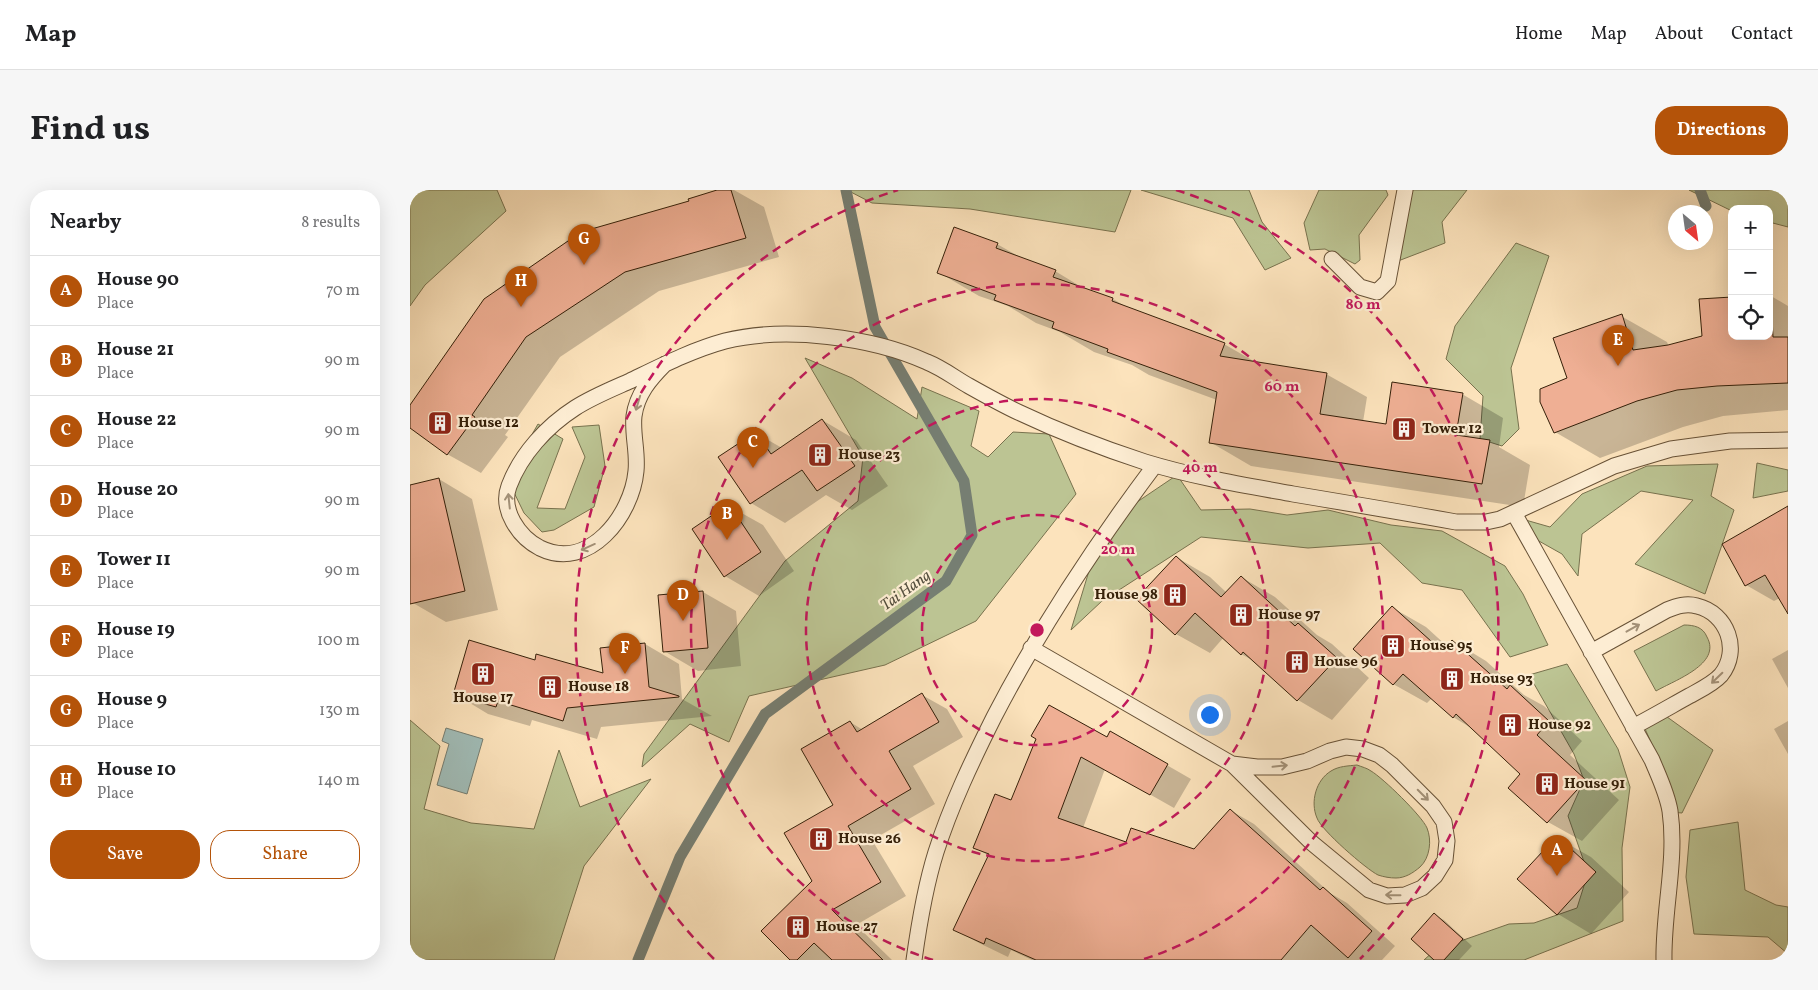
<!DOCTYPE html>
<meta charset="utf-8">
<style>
:root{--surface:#fff;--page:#f6f6f6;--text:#202124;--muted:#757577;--line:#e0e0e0;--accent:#b45309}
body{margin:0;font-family:Vollkorn,serif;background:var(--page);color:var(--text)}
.controls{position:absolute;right:15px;top:15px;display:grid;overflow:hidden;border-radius:10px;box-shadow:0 5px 20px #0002}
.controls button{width:45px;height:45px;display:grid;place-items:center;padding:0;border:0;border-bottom:1px solid var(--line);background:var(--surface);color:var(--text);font:25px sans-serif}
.compass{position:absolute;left:1258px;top:15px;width:45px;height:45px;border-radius:50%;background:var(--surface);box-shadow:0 5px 20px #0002;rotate:151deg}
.you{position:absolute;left:799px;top:524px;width:18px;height:18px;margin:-12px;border:4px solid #fff;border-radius:50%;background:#1a73e8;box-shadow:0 0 0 8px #1a73e833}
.badge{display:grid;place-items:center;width:32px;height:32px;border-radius:50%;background:var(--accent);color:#fff;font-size:16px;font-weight:700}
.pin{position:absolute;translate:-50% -41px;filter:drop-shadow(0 1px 2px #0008)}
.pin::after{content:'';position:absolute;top:26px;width:18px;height:15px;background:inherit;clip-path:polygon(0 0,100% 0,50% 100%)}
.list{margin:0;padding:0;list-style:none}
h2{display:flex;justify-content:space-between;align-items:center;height:65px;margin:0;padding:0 20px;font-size:21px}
h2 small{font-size:16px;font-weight:400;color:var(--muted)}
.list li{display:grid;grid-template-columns:32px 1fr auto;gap:15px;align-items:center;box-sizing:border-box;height:70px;padding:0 20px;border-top:1px solid var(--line)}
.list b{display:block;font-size:19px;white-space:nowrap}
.list p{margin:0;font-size:16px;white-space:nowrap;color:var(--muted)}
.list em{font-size:16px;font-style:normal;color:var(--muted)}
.actions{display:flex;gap:10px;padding:15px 20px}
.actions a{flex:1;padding:11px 0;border:1px solid var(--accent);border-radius:20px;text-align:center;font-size:18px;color:var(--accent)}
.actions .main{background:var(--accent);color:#fff}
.icon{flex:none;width:28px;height:28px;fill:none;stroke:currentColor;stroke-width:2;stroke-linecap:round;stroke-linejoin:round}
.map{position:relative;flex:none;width:1378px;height:770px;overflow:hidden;border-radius:20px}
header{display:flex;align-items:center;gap:30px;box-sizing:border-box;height:70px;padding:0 25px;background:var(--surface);border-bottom:1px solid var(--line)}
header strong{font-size:24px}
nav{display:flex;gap:28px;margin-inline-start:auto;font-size:18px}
.intro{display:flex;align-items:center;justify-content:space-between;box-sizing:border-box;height:120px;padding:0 30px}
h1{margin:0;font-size:35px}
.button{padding:12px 22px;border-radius:20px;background:var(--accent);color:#fff;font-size:18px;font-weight:700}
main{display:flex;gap:30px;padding:0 30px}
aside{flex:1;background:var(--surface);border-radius:20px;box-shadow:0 5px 20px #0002}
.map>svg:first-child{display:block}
</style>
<header>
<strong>Map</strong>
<nav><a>Home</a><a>Map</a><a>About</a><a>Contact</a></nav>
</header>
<div class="intro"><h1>Find us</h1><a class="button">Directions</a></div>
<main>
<aside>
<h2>Nearby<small>8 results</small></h2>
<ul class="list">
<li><span class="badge">A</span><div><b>House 90</b><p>Place</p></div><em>70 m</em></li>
<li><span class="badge">B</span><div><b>House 21</b><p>Place</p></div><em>90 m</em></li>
<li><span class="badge">C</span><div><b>House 22</b><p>Place</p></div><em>90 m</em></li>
<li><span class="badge">D</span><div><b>House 20</b><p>Place</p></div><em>90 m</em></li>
<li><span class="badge">E</span><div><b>Tower 11</b><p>Place</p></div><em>90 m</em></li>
<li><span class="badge">F</span><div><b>House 19</b><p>Place</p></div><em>100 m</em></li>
<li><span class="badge">G</span><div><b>House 9</b><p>Place</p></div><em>130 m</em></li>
<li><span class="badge">H</span><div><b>House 10</b><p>Place</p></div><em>140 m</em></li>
</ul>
<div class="actions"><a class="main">Save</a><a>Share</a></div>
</aside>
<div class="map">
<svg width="1378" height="770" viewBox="0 0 1378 770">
<rect width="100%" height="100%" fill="#fce3bc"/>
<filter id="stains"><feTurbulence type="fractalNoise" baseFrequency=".004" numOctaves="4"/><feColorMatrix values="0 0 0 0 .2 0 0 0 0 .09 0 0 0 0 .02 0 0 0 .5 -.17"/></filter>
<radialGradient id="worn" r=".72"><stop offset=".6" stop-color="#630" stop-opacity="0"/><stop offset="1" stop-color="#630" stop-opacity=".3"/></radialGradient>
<path fill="#bcc493" stroke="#78724e" d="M 0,0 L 87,0 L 96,21 L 15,95 L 0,116 Z
M 437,0 L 721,0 L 705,42 L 560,19 L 462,13 Z
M 731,0 L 839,0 L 852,32 L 881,68 L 855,80 L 823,28 Z
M 909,0 L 976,0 L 978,5 L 949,45 L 950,70 L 945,74 L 915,59 L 900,60 L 894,33 Z
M 1000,0 L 1057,0 L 1032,32 L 1035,53 L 975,76 Z
M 1279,0 L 1378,0 L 1378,37 L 1359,32 L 1359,19 L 1322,19 L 1322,21 Z
M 1106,53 L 1139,66 L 1101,178 L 1109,239 L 1092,256 L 1070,249 L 1073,206 L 1036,169 L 1045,136 Z
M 395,168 L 442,188 L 507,229 L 512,197 L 569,221 L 561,256 L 578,267 L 603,242 L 639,244 L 666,304 L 566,431 L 475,475 L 339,506 L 319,552 L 280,534 L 232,577 L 234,564 L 375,371 L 448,311 L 453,267 Z
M 128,234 L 153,249 L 127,318 L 155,319 L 175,267 L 162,237 L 189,235 L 195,276 L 184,317 L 144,340 L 132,342 L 114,323 L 97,288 Z
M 1347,273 L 1378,280 L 1378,301 L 1343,308 Z
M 1308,274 L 1301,306 L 1324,320 L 1295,404 L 1225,374 L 1283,310 L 1231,301 L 1172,344 L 1168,386 L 1152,364 L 1120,346 L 1112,329 L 1140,337 L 1172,304 L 1237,276 Z
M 767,285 L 791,320 L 840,319 L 877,325 L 918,320 L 981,335 L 1032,341 L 1095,376 L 1113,404 L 1138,455 L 1100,467 L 1052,400 L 1012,393 L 970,353 L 898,358 L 791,347 L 692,411 L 661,440 L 693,335 Z
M 1274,435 C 1284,435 1293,437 1297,447 C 1312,474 1265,490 1246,501 L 1224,461 Z
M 1157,474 L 1208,559 L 1220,597 L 1212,658 L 1213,731 L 1114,770 L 1014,770 L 1025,760 L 1099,734 L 1124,733 L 1167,718 L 1178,683 L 1158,626 L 1174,590 L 1164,564 L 1119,485 Z
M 1253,524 L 1303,560 L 1272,623 L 1260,622 L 1252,577 L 1232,532 Z
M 0,530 L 30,556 L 14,619 L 61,633 L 124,639 L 149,560 L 170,617 L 241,589 L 174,676 L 144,770 L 0,770 Z
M 947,575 C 952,577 957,578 961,581 C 973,588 1012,626 1017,638 C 1022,650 1020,668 1010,677 C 1003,683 995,688 986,688 C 980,688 974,687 968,685 C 956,679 911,640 907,628 C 900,612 906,590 921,581 C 929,576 938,576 947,575 Z
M 1328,632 L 1335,700 L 1366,715 L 1378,717 L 1378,764 L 1358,747 L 1284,744 L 1276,687 L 1280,640 Z"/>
<path fill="#a1bdb8" stroke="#767e72" d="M 36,538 L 73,549 L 57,604 L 27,595 L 39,554 L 32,551 Z"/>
<path fill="#0003" d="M 312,0 L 324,0 L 354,17 L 369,67 L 249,101 L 150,167 L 95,245 L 98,247 L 71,283 L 37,264 L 0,237 L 0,217 L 280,12 Z
M 587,54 L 615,70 L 645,81 L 678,101 L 703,109 L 720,119 L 814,154 L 847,173 L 916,184 L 957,207 L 953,232 L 977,235 L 1052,204 L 1093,228 L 1089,257 L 1120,275 L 1113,317 L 841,276 L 800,252 L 807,210 L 739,185 L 722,175 L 684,162 L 650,142 L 626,133 L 598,116 L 569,106 L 528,82 Z
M 1361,106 L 1378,116 L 1378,220 L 1313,226 L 1273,237 L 1190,268 L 1145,242 L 1159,189 L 1211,126 L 1257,152 L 1259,157 L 1322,146 L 1359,146 Z
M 412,230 L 446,250 L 478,296 L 442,320 L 416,305 L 375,333 L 341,313 L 310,268 L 346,243 L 372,258 Z
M 29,289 L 62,309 L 88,420 L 36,432 L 3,413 L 0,402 L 0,296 Z
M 319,316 L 353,335 L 384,381 L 349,406 L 315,386 L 284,340 Z
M 1378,318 L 1378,421 L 1370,408 L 1364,411 L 1336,395 Z
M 766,367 L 800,387 L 817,403 L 831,387 L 865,407 L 907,445 L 922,454 L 959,488 L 922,530 L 888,510 L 844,471 L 831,464 L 814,447 L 800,463 L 766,444 Z
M 293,402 L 326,421 L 331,476 L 288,481 L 254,461 Z
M 983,418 L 1016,437 L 1038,457 L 1043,451 L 1076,471 L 1114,505 L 1134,516 L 1172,551 L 1160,565 L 1209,610 L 1172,651 L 1138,632 L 1112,584 L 1063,539 L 1043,527 L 1022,508 L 1017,513 L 983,494 Z
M 235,454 L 269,474 L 272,509 L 302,526 L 191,537 L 187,549 L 122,530 L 120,536 L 78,524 L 45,504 L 125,471 L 194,485 Z
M 1378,460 L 1378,498 L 1362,469 Z
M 512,505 L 537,519 L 553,547 L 503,576 L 525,614 L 462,650 L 496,706 L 446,735 L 482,770 L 382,770 L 425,615 L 440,532 L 453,540 Z
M 1378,531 L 1378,564 L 1364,539 Z
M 701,543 L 781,589 L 764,618 L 695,579 L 673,638 L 716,654 L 784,660 L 820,620 L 844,634 L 920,703 L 937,713 L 985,756 L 972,770 L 622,770 L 601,760 L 598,767 L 569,753 L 545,739 L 580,666 L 565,658 L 602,612 L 697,549 Z
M 1147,648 L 1181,667 L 1219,702 L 1181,744 L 1148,724 Z
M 1025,725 L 1034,730 L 1062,756 L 1049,770 L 1026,770 Z"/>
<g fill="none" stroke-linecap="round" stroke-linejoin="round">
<path stroke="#767e72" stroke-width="11" d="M 1290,0 L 1296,16
M 228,770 L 270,667 L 355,524 L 536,391 L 562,345 L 554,291 L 465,137 L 436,0"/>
</g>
<path fill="#efaf94" stroke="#352009" d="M 307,0 L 321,0 L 336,48 L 215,82 L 116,147 L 62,225 L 65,227 L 37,265 L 0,238 L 0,215 L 74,109 L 171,42 L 279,11 L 278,9 Z
M 544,37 L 588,53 L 586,58 L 646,80 L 643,87 L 703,108 L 702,111 L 815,153 L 810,166 L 917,183 L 910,224 L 976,234 L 982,192 L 1053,203 L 1046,245 L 1080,250 L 1072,294 L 799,253 L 807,202 L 697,162 L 698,159 L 642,138 L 644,132 L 584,110 L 586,105 L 527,83 Z
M 1359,105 L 1361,105 L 1363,147 L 1378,147 L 1378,193 L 1307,196 L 1267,200 L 1227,211 L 1144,243 L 1130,212 L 1130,199 L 1157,188 L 1143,148 L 1212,124 L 1223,160 L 1258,155 L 1292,146 L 1289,109 L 1322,107 L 1322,146 L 1359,146 Z
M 412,229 L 445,276 L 407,301 L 392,280 L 340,314 L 308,267 L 346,242 L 361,264 Z
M 29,288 L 55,401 L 0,414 L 0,295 Z
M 319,314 L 351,362 L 314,387 L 282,339 Z
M 1378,316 L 1378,424 L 1355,385 L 1335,396 L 1312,354 Z
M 766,366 L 811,407 L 831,386 L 885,436 L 888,433 L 927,468 L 887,511 L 833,462 L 831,465 L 785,423 L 765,445 L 726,409 Z
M 293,401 L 298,458 L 253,462 L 248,405 Z
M 982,416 L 1032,461 L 1042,450 L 1097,499 L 1100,495 L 1139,531 L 1127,545 L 1176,590 L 1137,633 L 1098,598 L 1110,584 L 1046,524 L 1043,528 L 993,484 L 983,495 L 943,459 Z
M 59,450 L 125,470 L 126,464 L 193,483 L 190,458 L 235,453 L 239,497 L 269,506 L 269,507 L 157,518 L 153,531 L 88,511 L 86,517 L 43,505 Z
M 512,503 L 529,532 L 479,561 L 501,599 L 438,636 L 471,692 L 422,720 L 473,770 L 422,770 L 404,753 L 387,770 L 380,770 L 351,741 L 402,691 L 374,643 L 423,615 L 391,559 L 440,531 L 447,542 Z
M 639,515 L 697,547 L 700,541 L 758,574 L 740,605 L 671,567 L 648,628 L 716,652 L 721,638 L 784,659 L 820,619 L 910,700 L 913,697 L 962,741 L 938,768 L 901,735 L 871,770 L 626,770 L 576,748 L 574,754 L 543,740 L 579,664 L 563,658 L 585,604 L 601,610 L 626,549 L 621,546 Z
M 1147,646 L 1186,682 L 1147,725 L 1107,689 Z
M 1024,723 L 1053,749 L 1034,770 L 1024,770 L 1001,749 Z"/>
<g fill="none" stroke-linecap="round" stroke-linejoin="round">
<defs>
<path id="lane" d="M 922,69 L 950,97 L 967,102 L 978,91 L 995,0
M 255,174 C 240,189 227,204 224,226 C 222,244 228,262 226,281 C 222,325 179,382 130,358 C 109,347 90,320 99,296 C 111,264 137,236 165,218 C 182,207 202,199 220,191 C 251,176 282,160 315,151 C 375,136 462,147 517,172 C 532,178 545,188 559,196 C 575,205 591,214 608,222 C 648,241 692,258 735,272 C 784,287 833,295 883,304 C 937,313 991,322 1046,332 L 1076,332 L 1090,329 L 1204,276 L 1261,259 L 1320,251 L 1378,250
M 1104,323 L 1242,570 C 1249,587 1257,603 1260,621 C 1267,670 1253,721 1254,770
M 621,458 L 822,574 L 902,653 L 959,700 L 977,706 L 995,705 L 1012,698 L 1025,686 L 1035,670 L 1037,651 L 1034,632 L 1023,616 L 982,575 L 969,565 L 953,559 L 936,557 L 920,561 L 897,571 L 872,577 L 847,577 L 822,574
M 1181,462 L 1257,420 C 1267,416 1276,413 1287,416 C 1317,423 1331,460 1311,485 C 1303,494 1290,500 1279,506 C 1261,516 1242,527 1223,537
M 504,770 C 509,734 515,697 526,662 C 541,615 562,571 584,527 C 630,438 685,355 745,275"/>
</defs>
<use href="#lane" stroke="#675136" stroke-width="17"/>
<use href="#lane" stroke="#fdedd3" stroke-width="15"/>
</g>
<defs><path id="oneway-shaft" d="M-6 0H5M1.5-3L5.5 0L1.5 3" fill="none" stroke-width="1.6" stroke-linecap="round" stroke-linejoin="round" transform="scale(1.25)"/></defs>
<g stroke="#a39178">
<use href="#oneway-shaft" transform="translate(228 213) rotate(107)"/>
<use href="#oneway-shaft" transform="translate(99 311) rotate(-96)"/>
<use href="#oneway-shaft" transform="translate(178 357) rotate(156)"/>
<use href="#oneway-shaft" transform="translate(1223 438) rotate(-29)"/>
<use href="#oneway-shaft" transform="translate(1307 488) rotate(136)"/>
<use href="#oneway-shaft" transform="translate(870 576) rotate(-6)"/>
<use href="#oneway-shaft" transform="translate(1013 605) rotate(45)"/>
<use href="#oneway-shaft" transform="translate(983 705) rotate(-179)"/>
</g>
<g fill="none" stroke="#c2185b" stroke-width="2.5" stroke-dasharray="9 6">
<circle cx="627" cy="440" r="115"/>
<circle cx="627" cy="440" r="231"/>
<path d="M523 770A346 346 0 1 1 731 770"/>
<path d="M304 769A461 461 0 0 1 488 0M766 0A461 461 0 0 1 950 769"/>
</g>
<defs>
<symbol id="building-square" viewBox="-11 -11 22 22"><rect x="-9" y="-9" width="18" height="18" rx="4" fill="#8f2418" stroke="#fdedd3"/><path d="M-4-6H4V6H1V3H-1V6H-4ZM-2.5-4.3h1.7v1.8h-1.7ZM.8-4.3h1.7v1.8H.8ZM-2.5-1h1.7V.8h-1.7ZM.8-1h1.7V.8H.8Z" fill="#fff"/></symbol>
</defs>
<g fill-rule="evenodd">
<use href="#building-square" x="16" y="219" width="28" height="28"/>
<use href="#building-square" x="980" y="225" width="28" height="28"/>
<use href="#building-square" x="396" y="251" width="28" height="28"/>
<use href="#building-square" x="751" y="391" width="28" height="28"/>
<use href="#building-square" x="817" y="411" width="28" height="28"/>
<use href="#building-square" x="969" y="442" width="28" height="28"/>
<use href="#building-square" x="873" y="458" width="28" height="28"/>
<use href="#building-square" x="59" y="470" width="28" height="28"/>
<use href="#building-square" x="1028" y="475" width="28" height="28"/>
<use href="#building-square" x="126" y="483" width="28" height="28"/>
<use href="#building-square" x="1086" y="521" width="28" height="28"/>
<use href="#building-square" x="1123" y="580" width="28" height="28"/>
<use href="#building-square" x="397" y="635" width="28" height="28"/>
<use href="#building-square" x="374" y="723" width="28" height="28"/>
</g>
<g text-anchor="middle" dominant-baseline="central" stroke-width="4.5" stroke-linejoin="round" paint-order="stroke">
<g font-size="15" font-weight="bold" fill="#352009" stroke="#fdedd3" text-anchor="start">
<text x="48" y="233">House 12</text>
<text x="1012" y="239">Tower 12</text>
<text x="428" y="265">House 23</text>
<text x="748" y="405" text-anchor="end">House 98</text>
<text x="848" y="425">House 97</text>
<text x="1000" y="456">House 95</text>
<text x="904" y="472">House 96</text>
<text x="1060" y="489">House 93</text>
<text x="158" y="497">House 18</text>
<text x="73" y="508" text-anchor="middle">House 17</text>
<text x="1118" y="535">House 92</text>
<text x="1154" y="594">House 91</text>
<text x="428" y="649">House 26</text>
<text x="406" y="737">House 27</text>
</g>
<g font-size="16" font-style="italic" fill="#554f3e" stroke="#fdedd3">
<text transform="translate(496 401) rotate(-36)">Tai Hang</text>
</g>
</g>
<circle cx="627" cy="440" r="8" fill="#c2185b" stroke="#fdedd3" stroke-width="2.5"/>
<g font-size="15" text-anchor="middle" font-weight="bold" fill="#c2185b" stroke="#fdedd3" stroke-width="4.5" stroke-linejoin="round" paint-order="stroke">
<text x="953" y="119">80 m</text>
<text x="872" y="201">60 m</text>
<text x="790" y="282">40 m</text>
<text x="708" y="364">20 m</text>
</g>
<rect width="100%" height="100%" filter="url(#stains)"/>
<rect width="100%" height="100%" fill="url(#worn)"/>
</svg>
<div class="controls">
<button>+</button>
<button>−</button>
<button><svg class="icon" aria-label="locate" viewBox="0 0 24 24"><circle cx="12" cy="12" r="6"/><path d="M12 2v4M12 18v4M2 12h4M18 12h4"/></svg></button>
</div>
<svg class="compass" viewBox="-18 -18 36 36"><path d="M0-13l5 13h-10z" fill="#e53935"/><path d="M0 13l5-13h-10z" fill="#757577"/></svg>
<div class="you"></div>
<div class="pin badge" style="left:1147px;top:686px">A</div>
<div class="pin badge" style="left:317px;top:350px">B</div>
<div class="pin badge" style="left:343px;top:278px">C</div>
<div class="pin badge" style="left:273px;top:431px">D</div>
<div class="pin badge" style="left:1208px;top:176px">E</div>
<div class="pin badge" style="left:215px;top:484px">F</div>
<div class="pin badge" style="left:174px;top:75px">G</div>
<div class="pin badge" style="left:111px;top:117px">H</div>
</div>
</main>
